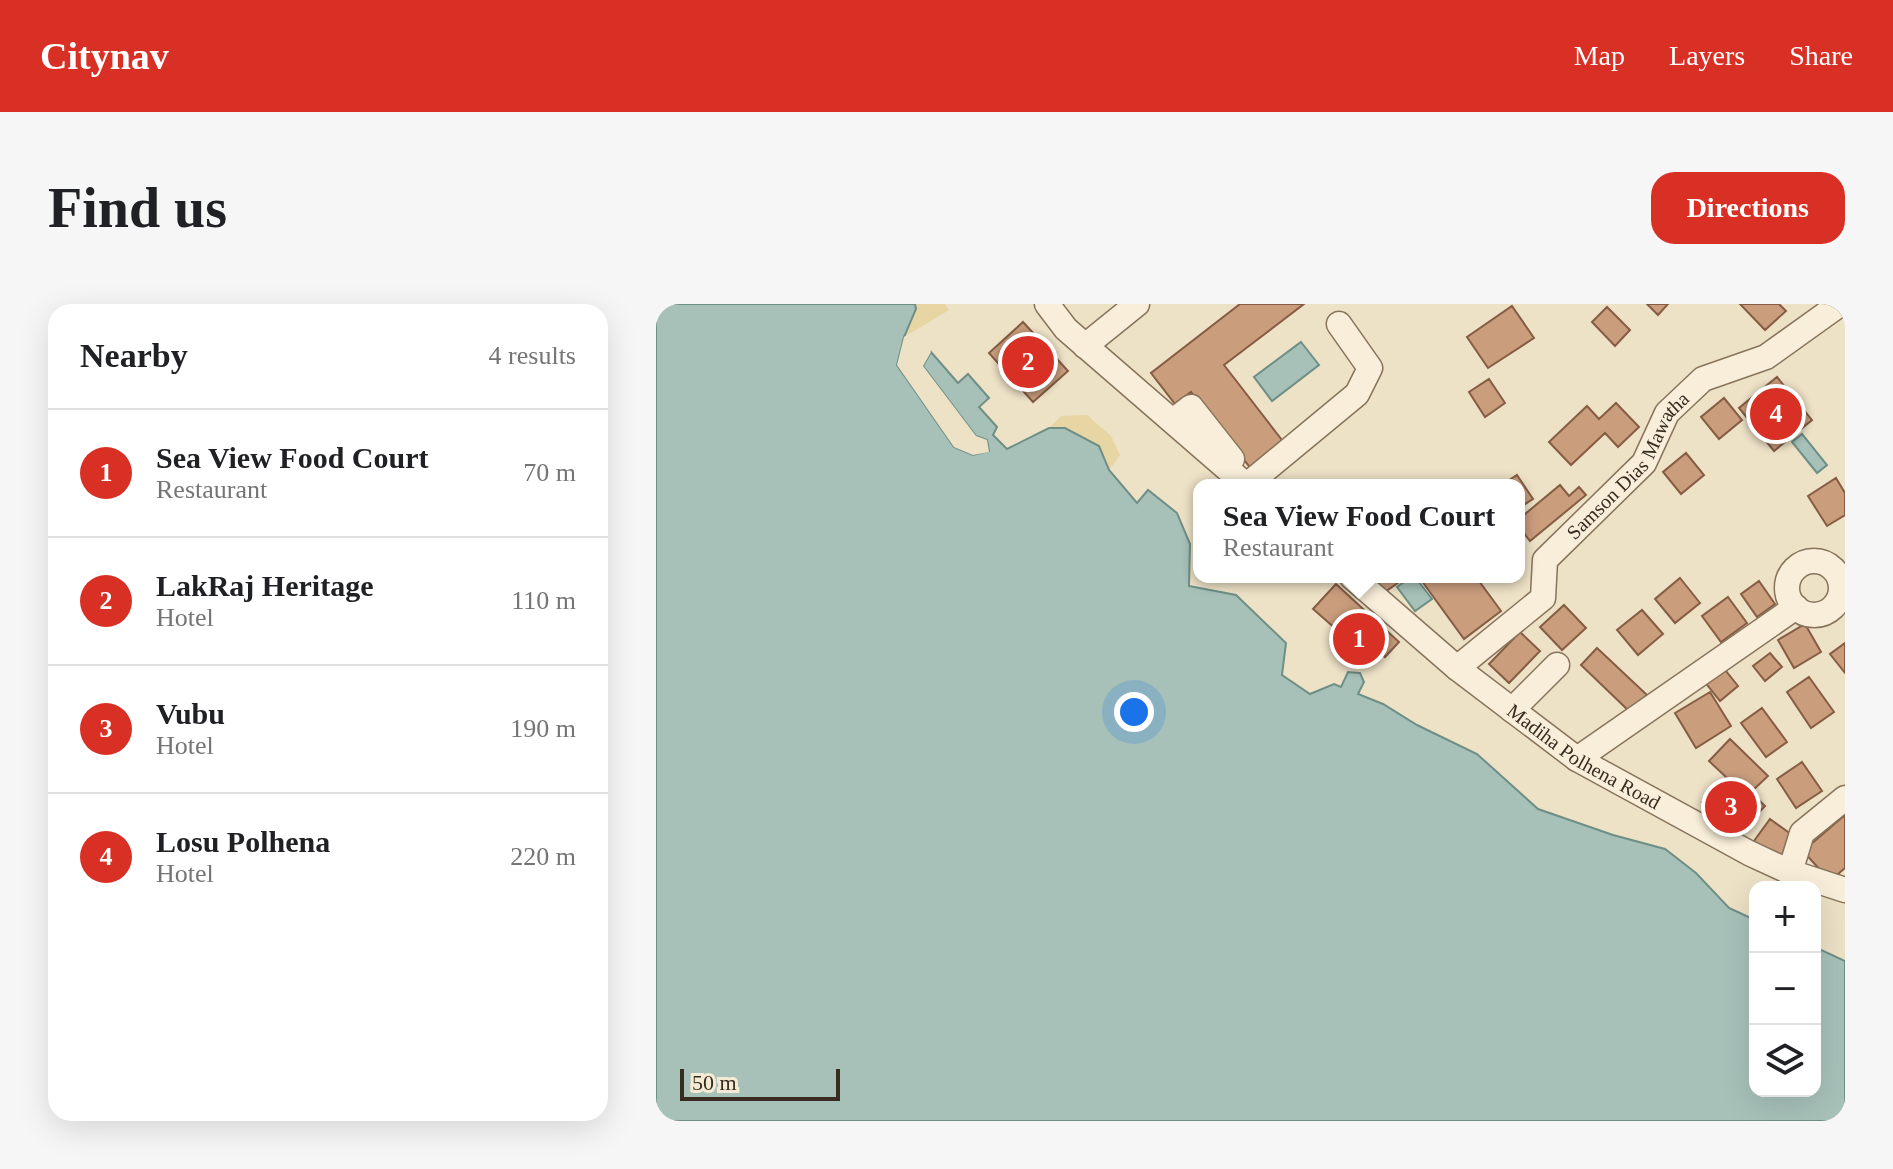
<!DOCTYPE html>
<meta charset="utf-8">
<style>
:root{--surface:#fff;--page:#f6f6f6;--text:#202124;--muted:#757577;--line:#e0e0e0;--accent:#d93025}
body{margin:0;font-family:"Times New Roman",serif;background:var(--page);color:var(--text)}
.controls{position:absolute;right:24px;bottom:24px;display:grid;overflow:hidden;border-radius:16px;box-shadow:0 8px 32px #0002}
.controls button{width:72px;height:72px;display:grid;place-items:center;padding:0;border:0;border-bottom:2px solid var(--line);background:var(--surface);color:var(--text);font:40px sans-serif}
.scale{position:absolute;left:24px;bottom:20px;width:160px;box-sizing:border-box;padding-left:8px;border:4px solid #382b20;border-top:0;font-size:22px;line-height:28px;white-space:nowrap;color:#382b20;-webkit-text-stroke:6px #f5ebd5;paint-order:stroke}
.you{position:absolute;left:478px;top:408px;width:28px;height:28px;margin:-20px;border:6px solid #fff;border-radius:50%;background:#1a73e8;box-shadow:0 0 0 12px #1a73e833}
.badge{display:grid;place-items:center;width:52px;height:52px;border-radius:50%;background:var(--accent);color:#fff;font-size:26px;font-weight:700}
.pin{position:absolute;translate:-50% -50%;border:4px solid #fff;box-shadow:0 2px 8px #0006}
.popup{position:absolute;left:537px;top:175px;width:332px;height:104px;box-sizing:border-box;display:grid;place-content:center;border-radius:16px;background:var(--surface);filter:drop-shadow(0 2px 6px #0005);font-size:26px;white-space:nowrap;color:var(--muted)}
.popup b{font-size:30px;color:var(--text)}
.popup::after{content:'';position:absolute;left:50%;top:100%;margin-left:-16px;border:16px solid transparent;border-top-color:var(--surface)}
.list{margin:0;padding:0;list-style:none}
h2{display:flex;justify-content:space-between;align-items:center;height:104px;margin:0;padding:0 32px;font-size:34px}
h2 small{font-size:26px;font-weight:400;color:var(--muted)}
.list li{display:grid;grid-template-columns:52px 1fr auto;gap:24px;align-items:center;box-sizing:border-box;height:128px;padding:0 32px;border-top:2px solid var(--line)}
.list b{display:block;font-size:30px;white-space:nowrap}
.list p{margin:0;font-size:26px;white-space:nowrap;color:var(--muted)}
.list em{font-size:26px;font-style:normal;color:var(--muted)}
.icon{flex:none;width:44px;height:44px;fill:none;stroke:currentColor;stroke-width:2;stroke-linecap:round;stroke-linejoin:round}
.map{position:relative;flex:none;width:1189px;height:817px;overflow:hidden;border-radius:24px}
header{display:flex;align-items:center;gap:48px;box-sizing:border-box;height:112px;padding:0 40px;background:var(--accent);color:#fff}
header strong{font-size:38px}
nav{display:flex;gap:44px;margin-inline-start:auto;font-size:28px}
.intro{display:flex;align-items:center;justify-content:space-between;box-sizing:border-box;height:192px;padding:0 48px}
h1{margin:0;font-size:56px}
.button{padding:20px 36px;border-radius:24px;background:var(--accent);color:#fff;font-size:28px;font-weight:700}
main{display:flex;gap:48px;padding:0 48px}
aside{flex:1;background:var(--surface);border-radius:24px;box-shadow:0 8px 32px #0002}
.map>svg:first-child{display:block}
</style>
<header>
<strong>Citynav</strong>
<nav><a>Map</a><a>Layers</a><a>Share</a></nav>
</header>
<div class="intro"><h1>Find us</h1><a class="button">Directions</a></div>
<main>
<aside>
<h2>Nearby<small>4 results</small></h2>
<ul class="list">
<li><span class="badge">1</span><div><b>Sea View Food Court</b><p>Restaurant</p></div><em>70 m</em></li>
<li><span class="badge">2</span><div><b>LakRaj Heritage</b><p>Hotel</p></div><em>110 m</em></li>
<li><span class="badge">3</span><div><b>Vubu</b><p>Hotel</p></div><em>190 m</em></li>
<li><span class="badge">4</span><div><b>Losu Polhena</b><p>Hotel</p></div><em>220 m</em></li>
</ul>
</aside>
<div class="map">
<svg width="1189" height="817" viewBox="0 0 1189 817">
<rect width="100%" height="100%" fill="#ede1c6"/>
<path fill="#e8d5a4" d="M 259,0 L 289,0 L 293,6 L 248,33 L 260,5 Z
M 431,111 L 455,132 L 464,151 L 453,166 L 443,142 L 409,124 L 393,124 L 405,112 Z"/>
<path fill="#a7c1b9" stroke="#6e8f86" stroke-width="2" d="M 0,0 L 259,0 L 260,5 L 248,33 L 241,61 L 298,143 L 317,151 L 333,147 L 331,136 L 320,132 L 267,62 L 275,48 L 302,79 L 312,70 L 333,94 L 323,103 L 341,123 L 337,131 L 351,145 L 393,124 L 409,124 L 443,142 L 453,166 L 481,199 L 492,186 L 521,209 L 534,240 L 533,282 L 580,291 L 630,339 L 626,371 L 654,390 L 678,380 L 685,383 L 692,368 L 704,369 L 708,378 L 702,390 L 727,400 L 761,421 L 821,450 L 882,505 L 957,531 L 1009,545 L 1040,569 L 1073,604 L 1099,616 L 1099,787 L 1159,787 L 1159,643 L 1189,657 L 1189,817 L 0,817 Z
M 645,38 L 663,61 L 616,97 L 598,73 Z
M 1146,130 L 1171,161 L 1161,169 L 1136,138 Z
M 755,273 L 759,273 L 776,295 L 759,307 L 741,283 Z"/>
<path fill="#ede1c6" d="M 253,30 L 246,60 L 301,140 L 318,147 L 329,145 L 328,139 L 317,134 L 263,64 L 263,60 L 273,45 L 275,48 L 267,62 L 320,132 L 331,136 L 333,148 L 317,151 L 298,143 L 241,61 L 248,33 Z"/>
<path fill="#ca9d7d" stroke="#865d43" stroke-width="2" d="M 584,0 L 648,0 L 568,61 L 629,140 L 596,166 L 535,88 L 519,100 L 495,69 Z
M 991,0 L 1012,0 L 1002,11 Z
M 1084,0 L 1123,0 L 1130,7 L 1109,26 Z
M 856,2 L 878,34 L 832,64 L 811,33 Z
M 951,3 L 974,26 L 959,42 L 936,18 Z
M 367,18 L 412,67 L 377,98 L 333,49 Z
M 1121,73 L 1156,116 L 1118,147 L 1083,104 Z
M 833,75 L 849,99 L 829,113 L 813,88 Z
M 1068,94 L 1086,116 L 1063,135 L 1045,113 Z
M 960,99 L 983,123 L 962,143 L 949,129 L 915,161 L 893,138 L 931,102 L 943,115 Z
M 1030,149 L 1048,171 L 1025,190 L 1007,168 Z
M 861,171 L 877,195 L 863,204 L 863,181 L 846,181 Z
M 1180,174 L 1189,189 L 1189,211 L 1171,222 L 1152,192 Z
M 904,181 L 913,192 L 923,183 L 930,191 L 874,237 L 863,223 L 863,215 Z
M 718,273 L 750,273 L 729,288 Z
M 763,273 L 820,273 L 845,307 L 808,335 Z
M 1024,274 L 1044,299 L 1019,319 L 999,295 Z
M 1103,277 L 1119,300 L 1101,313 L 1085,290 Z
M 680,280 L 743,338 L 729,353 L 688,316 L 680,325 L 657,305 Z
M 1072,293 L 1091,319 L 1065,338 L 1046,312 Z
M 908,301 L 930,324 L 906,346 L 884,323 Z
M 986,306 L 1007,330 L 982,351 L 961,326 Z
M 1149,320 L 1165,348 L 1138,364 L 1122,336 Z
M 864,328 L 884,347 L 853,379 L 833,360 Z
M 1189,339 L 1189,369 L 1174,350 Z
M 941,344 L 991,391 L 974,408 L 925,361 Z
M 1114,349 L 1126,363 L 1109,377 L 1097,362 Z
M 1066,362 L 1082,382 L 1064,397 L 1048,377 Z
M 1153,373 L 1178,408 L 1155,424 L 1131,388 Z
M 1054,388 L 1075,422 L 1040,444 L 1019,409 Z
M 1106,404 L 1131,438 L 1110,453 L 1085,419 Z
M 1074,435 L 1112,472 L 1095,488 L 1109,502 L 1081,532 L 1046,498 L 1070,473 L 1053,457 Z
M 1146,458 L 1166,487 L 1140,504 L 1121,475 Z
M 1189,511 L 1189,564 L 1174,577 L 1147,547 Z
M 1114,515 L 1139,533 L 1123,555 L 1098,537 Z"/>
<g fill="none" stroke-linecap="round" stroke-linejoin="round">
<defs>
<g id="minor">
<path d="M 391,0 L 410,25 L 590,181"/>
<path d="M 429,42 L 481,0"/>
<path d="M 517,117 L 535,103 L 576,155"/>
<path d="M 591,181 L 701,90 L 714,64 L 683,20"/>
<circle cx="1158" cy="284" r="27"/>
<path id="s1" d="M 696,273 L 801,364 L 921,455 L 1093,549 L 1134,568 L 1189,586"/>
<path id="s2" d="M 801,364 L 887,294 L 889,256 L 988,159 L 1011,109 L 1047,75 L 1110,53 L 1184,0"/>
<path d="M 856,406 L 901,361"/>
<path d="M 921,455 L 1140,303"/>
<path d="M 1134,568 L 1146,529 L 1189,494"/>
</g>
</defs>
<use href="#minor" stroke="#88735c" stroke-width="27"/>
<use href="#minor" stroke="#f8eed9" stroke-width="24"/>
</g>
<g text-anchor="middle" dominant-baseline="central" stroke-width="6" stroke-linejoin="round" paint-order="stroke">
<g font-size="20" fill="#382b20" stroke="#f5ebd5">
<text stroke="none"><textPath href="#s2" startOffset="276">Samson Dias Mawatha</textPath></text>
<text stroke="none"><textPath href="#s1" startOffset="294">Madiha Polhena Road</textPath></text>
</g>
</g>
</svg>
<div class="controls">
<button>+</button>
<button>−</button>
<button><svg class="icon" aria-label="layers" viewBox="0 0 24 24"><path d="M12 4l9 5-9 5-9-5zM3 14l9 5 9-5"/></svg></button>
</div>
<div class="scale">50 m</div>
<div class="you"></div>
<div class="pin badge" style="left:703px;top:335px">1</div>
<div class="popup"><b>Sea View Food Court</b>Restaurant</div>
<div class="pin badge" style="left:372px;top:58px">2</div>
<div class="pin badge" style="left:1075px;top:503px">3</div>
<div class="pin badge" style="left:1120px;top:110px">4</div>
</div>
</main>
